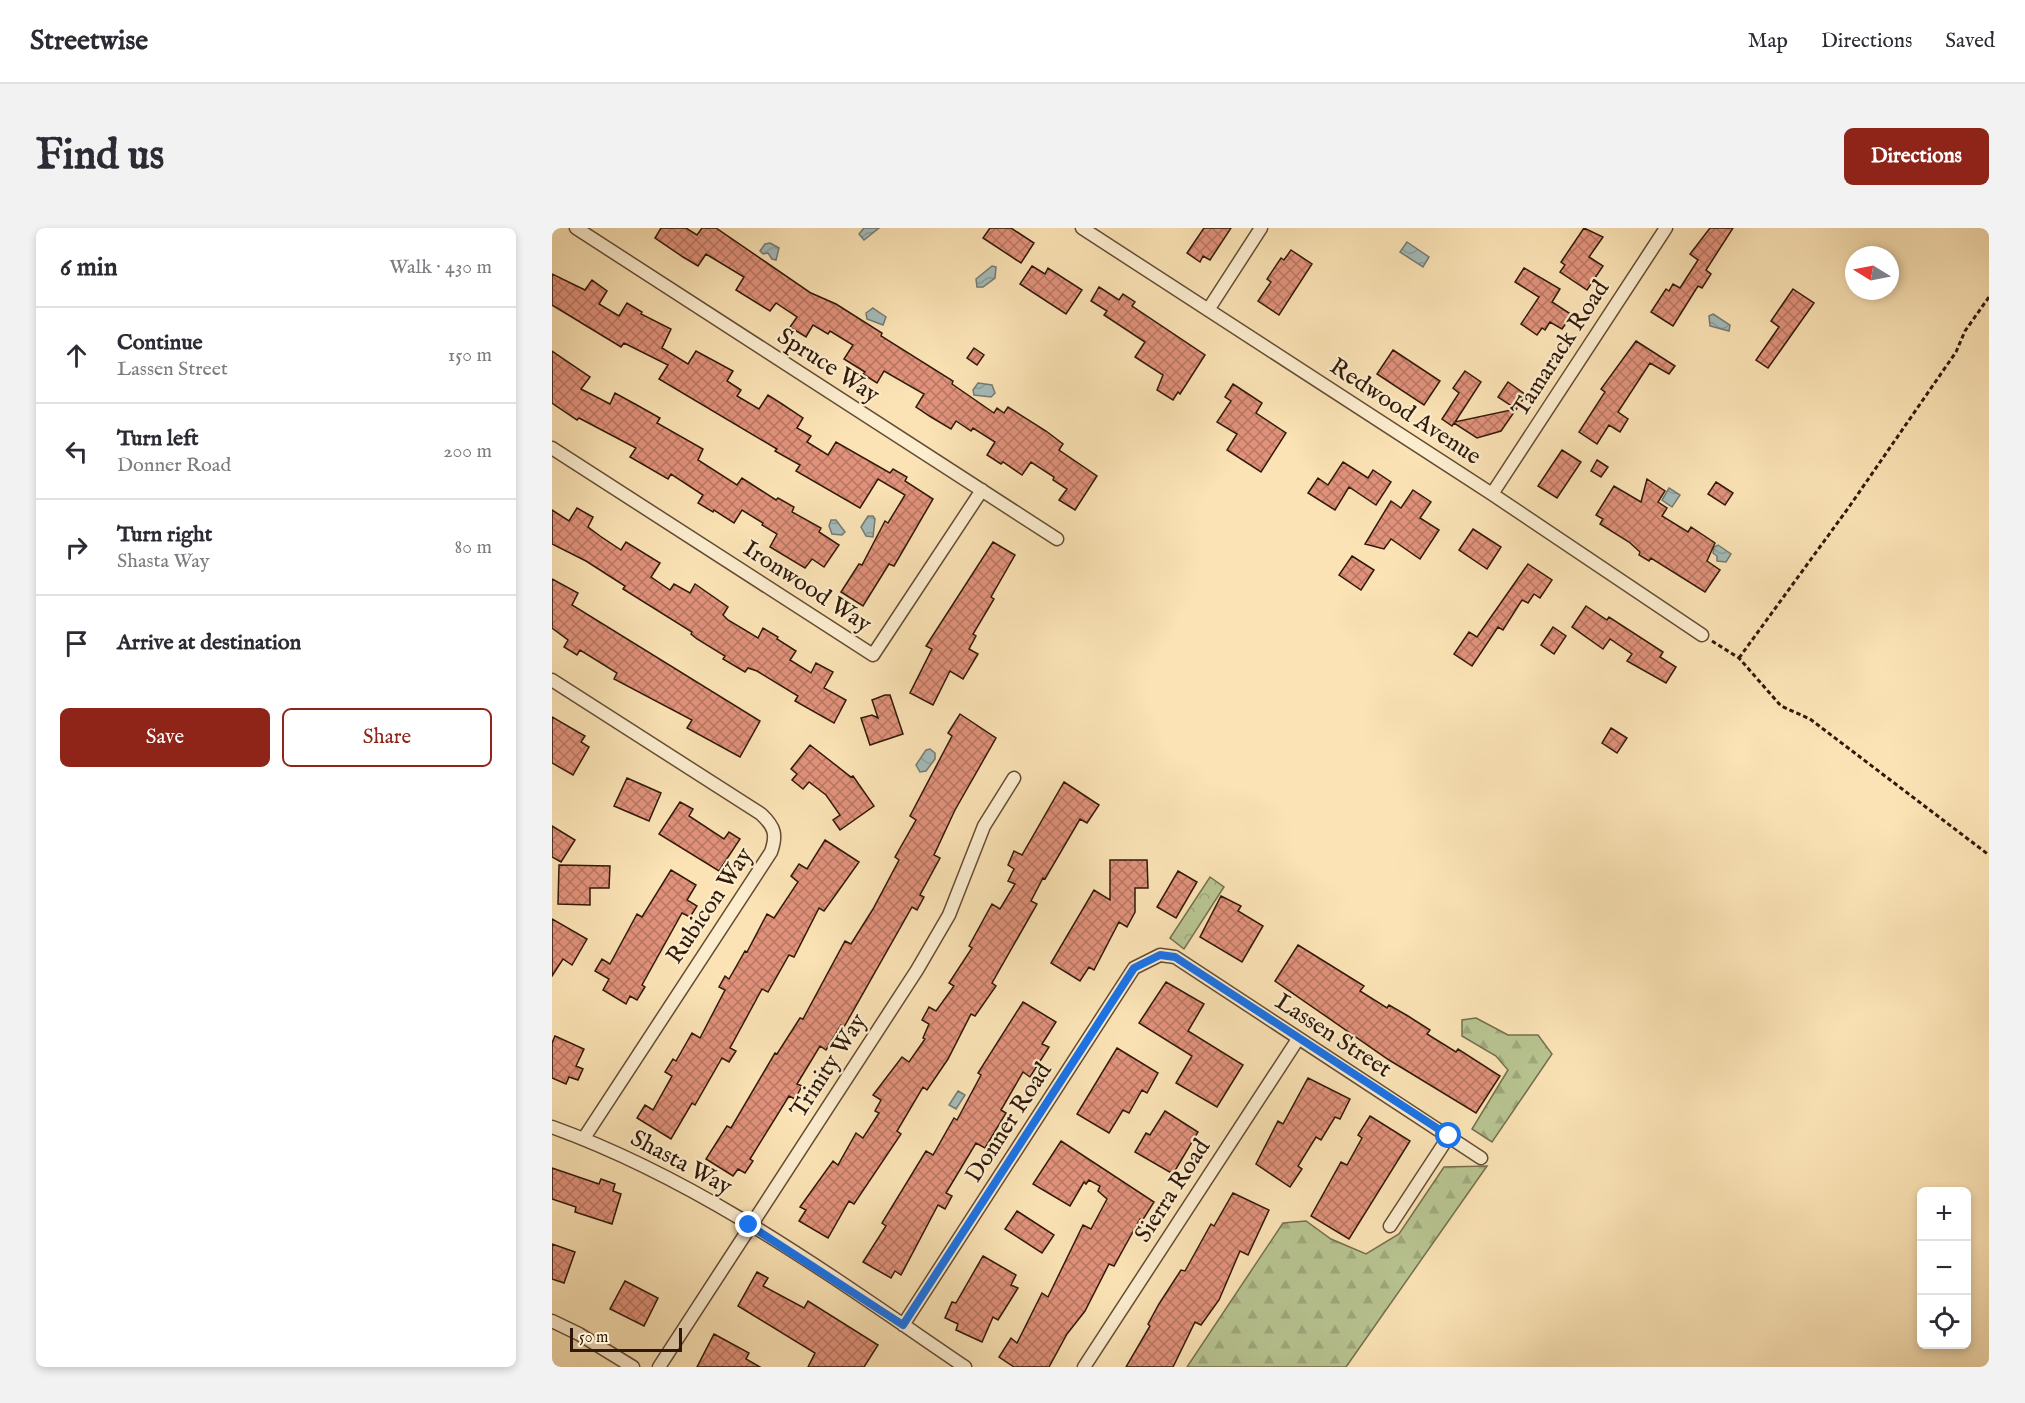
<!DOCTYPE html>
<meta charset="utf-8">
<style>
:root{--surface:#fff;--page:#f2f2f3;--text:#2b2b33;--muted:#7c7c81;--line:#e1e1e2;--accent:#8f2418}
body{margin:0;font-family:"IM FELL English",serif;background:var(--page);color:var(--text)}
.controls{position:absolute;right:18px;bottom:18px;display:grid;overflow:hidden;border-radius:9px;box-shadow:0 3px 9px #0003}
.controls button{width:54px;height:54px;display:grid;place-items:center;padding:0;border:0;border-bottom:2px solid var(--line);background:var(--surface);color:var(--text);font:30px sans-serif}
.compass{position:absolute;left:1293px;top:18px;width:54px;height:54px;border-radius:50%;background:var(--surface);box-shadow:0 3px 9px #0003;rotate:280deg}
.scale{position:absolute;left:18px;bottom:15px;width:112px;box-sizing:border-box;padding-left:6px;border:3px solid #311909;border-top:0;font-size:16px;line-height:21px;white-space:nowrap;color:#311909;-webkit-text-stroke:4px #fcedcf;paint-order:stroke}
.stop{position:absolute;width:18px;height:18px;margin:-14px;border:4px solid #1a73e8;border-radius:50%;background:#fff}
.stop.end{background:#1a73e8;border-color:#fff;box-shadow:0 2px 6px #0008}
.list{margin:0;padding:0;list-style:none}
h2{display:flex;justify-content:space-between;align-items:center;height:78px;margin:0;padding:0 24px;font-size:26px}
h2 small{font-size:20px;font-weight:400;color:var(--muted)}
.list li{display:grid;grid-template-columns:39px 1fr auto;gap:18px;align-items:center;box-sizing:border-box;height:96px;padding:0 24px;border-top:2px solid var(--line)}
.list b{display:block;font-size:22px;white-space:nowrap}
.list p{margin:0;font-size:20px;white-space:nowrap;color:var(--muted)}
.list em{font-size:20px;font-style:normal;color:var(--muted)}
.actions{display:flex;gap:12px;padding:18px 24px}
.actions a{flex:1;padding:14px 0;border:2px solid var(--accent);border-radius:9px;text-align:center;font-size:21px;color:var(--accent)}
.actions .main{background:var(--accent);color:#fff}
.icon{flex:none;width:33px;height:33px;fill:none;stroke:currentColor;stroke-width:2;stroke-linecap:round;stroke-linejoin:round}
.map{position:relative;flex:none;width:1437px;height:1139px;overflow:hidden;border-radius:9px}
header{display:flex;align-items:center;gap:36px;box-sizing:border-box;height:84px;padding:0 30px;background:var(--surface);border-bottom:2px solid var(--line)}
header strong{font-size:28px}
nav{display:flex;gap:33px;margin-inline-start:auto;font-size:21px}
.intro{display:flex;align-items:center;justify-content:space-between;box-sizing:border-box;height:144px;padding:0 36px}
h1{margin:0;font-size:42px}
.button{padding:15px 27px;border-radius:9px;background:var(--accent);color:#fff;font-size:21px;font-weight:700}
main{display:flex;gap:36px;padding:0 36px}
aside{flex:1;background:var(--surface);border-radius:9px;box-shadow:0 3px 9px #0003}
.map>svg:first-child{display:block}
</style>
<header>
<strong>Streetwise</strong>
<nav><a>Map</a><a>Directions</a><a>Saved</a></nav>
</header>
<div class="intro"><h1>Find us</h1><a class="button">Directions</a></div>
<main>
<aside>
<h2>6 min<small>Walk · 430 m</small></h2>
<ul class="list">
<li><svg class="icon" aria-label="ahead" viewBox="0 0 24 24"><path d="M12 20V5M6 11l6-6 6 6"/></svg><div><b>Continue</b><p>Lassen Street</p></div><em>150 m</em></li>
<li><svg class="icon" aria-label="left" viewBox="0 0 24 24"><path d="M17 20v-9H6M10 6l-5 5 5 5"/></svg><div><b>Turn left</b><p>Donner Road</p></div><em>200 m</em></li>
<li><svg class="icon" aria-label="right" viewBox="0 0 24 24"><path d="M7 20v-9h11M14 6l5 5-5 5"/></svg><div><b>Turn right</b><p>Shasta Way</p></div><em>80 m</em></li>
<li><svg class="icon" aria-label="arrive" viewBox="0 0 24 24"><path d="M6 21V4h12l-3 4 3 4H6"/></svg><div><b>Arrive at destination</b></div></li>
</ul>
<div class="actions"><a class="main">Save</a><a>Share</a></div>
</aside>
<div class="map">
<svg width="1437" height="1139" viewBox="0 0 1437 1139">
<defs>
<pattern id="forest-firs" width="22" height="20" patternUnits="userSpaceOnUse" patternTransform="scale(1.5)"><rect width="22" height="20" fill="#b8c592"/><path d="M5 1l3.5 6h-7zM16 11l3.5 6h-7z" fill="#9fa97d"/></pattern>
<pattern id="park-crowns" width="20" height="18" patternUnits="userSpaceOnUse" patternTransform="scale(1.5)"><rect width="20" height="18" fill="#b8c592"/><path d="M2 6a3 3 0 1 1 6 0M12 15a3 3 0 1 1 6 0" fill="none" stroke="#9fa97d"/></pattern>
<pattern id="water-waves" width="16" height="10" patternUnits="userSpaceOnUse" patternTransform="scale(1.5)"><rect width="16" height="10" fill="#a3bbb9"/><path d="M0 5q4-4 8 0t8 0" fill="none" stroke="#8da09e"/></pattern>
<pattern id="building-cross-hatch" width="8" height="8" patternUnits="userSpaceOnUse" patternTransform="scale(1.5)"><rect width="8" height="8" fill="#e1927b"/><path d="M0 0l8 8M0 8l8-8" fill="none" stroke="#b77663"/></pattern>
</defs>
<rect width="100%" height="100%" fill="#fbe3b5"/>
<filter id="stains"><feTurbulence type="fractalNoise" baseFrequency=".00333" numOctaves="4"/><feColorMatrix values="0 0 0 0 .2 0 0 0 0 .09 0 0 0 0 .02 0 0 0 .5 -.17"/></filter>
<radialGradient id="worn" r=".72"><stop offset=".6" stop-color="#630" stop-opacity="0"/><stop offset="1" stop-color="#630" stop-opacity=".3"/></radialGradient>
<path fill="url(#forest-firs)" stroke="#746f4e" stroke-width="1.5" d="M 924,790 L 956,807 L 986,807 L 1000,826 L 940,914 L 920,901 L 956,842 L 944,828 L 910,808 L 910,792 Z
M 935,938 L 794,1139 L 635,1139 L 731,995 L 754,993 L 779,1011 L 814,1026 L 847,1006 L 892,939 Z"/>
<path fill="url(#park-crowns)" stroke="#746f4e" stroke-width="1.5" d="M 658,649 L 672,659 L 632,721 L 618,710 Z"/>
<path fill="url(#water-waves)" stroke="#757a73" stroke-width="1.5" d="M 312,0 L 327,0 L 312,12 L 307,6 Z
M 855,14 L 877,29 L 871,39 L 848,24 Z
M 218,15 L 227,20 L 224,32 L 220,31 L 216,25 L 211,26 L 208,23 L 213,16 Z
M 440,38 L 444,39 L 443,50 L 431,59 L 425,59 L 424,51 Z
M 321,80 L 334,89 L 331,97 L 315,91 L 314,85 Z
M 1161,86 L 1178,97 L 1177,103 L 1158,98 L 1157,88 Z
M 426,155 L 440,157 L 443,165 L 439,169 L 422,167 L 421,162 Z
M 1117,260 L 1128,267 L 1120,279 L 1110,272 Z
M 316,288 L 321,288 L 323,291 L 321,309 L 314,308 L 309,299 Z
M 279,292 L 284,292 L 293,304 L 290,307 L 280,306 L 277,298 Z
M 1166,317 L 1179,326 L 1174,334 L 1165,333 L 1165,328 L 1161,325 L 1162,319 Z
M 378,521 L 383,525 L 383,531 L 374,543 L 368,544 L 364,537 L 374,522 Z
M 406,863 L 413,867 L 404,881 L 397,877 Z"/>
<path fill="url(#building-cross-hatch)" stroke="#311909" stroke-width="1.5" d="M 109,0 L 134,0 L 145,7 L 150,0 L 164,0 L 259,65 L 284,76 L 330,105 L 329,108 L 401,153 L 400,156 L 442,185 L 445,180 L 452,185 L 456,179 L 494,203 L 511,216 L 507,222 L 545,248 L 523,282 L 507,272 L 515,261 L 501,252 L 502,249 L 479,234 L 470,247 L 451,234 L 449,236 L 435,227 L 443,214 L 421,200 L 419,203 L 404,193 L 399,201 L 379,189 L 364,179 L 372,166 L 332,143 L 325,155 L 311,146 L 313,144 L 292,131 L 301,117 L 278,103 L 276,106 L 261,97 L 254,109 L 238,99 L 245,89 L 224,75 L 218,83 L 184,62 L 192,49 L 154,26 L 146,38 L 131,29 L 103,10 Z
M 438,0 L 459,0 L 482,15 L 469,35 L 431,10 Z
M 652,0 L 679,0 L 658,32 L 651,28 L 648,34 L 635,25 Z
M 1032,0 L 1051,9 L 1037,29 L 1051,38 L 1035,62 L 1008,44 L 1013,37 L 1009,34 Z
M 1158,0 L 1181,0 L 1154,42 L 1159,46 L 1150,60 L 1146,58 L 1121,98 L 1099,84 L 1114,61 L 1117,63 L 1121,56 L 1128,60 L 1146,32 L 1138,26 Z
M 739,22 L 760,36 L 727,87 L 706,73 L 719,54 L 715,51 L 729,30 L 732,32 Z
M 480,38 L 493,46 L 496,40 L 530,62 L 514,86 L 468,56 Z
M 972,40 L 1008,61 L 1000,74 L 1020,87 L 1010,101 L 998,94 L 993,102 L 990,100 L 985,107 L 969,96 L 987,69 L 963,54 Z
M 0,46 L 33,62 L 40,52 L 55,63 L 47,76 L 67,88 L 75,75 L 90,84 L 89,86 L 119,101 L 110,120 L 136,136 L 144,123 L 181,143 L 175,153 L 189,162 L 185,168 L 207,181 L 216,167 L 230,176 L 251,190 L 245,200 L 259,208 L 255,214 L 276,227 L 284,214 L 338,245 L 341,241 L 355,249 L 353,253 L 381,271 L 342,338 L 337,336 L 311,378 L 289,364 L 307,336 L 310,337 L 333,293 L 336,295 L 353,267 L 326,251 L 308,280 L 244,243 L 248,237 L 223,223 L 225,221 L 107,151 L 116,137 L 72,115 L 69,119 L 0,77 Z
M 547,59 L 567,72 L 571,66 L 583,74 L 580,78 L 653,127 L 628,166 L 626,164 L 621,172 L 605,162 L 611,147 L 583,129 L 593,114 L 552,87 L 555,83 L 539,73 Z
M 1241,61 L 1262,75 L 1216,140 L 1204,132 L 1227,99 L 1219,93 Z
M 1084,113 L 1123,138 L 1117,146 L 1098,135 L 1066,184 L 1076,191 L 1068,204 L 1057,197 L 1045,216 L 1027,204 L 1053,164 L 1049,161 Z
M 422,120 L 432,127 L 425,137 L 415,130 Z
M 841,122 L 888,153 L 872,177 L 825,146 Z
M 0,123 L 38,149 L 29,161 L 58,176 L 63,165 L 83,176 L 108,190 L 105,195 L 151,221 L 146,232 L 185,257 L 190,250 L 224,272 L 226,270 L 242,279 L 240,284 L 269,300 L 267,304 L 287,317 L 272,339 L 260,331 L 253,340 L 218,319 L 225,306 L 210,297 L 211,295 L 190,282 L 182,295 L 162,282 L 161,284 L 146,275 L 151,267 L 119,246 L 116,251 L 78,229 L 84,220 L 27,190 L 25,192 L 0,175 Z
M 913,143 L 929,154 L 903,194 L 964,181 L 946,169 L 956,154 L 974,167 L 949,203 L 925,210 L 902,195 L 900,198 L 890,191 L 907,165 L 901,160 Z
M 681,156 L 710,175 L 704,185 L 734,205 L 709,244 L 675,222 L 685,206 L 665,194 L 679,173 L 673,169 Z
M 1010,222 L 1029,234 L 1005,270 L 986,258 Z
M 1045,232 L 1056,239 L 1049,249 L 1039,243 Z
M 791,234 L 816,250 L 821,242 L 839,254 L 824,277 L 797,259 L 783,282 L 756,265 L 766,250 L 776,257 Z
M 1095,251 L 1113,263 L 1106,274 L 1115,280 L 1110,288 L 1136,304 L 1139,299 L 1163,315 L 1155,333 L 1168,342 L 1153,364 L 1099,330 L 1097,333 L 1087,327 L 1088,324 L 1077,314 L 1048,296 L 1051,291 L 1044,287 L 1062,258 L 1089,274 Z
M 1164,254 L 1181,265 L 1173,277 L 1156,266 Z
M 861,262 L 879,274 L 868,290 L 887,302 L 868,331 L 839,311 L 832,321 L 813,316 L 839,273 L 849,280 Z
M 25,280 L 41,289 L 36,299 L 48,308 L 69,322 L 74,314 L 108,335 L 99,349 L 118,362 L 122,356 L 138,365 L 143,356 L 176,379 L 171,387 L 176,392 L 206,410 L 211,400 L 226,409 L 225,411 L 244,423 L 238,432 L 259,445 L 264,435 L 281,444 L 272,460 L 294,472 L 282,495 L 243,473 L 246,468 L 205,443 L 196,440 L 193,444 L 171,431 L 173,428 L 145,411 L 139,406 L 140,404 L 71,361 L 73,358 L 34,333 L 0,316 L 0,282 L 17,293 Z
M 921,301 L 949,319 L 935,341 L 907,322 Z
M 441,314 L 463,327 L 439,369 L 442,371 L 421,406 L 424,408 L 417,421 L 426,426 L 411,451 L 398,443 L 381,477 L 358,465 L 380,421 L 374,418 Z
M 800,328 L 822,342 L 809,362 L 787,347 Z
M 976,336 L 1000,352 L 988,370 L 982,366 L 976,375 L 970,372 L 951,402 L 946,399 L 920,438 L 902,426 L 917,404 L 925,409 Z
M 0,351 L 26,365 L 20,377 L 208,493 L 188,529 L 135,500 L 140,492 L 62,451 L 65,445 L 28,422 L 25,427 L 12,419 L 16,412 L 0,400 Z
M 1034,378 L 1055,392 L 1057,389 L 1111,424 L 1108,429 L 1124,439 L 1114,455 L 1075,433 L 1080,426 L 1058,411 L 1051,421 L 1020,399 Z
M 1001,399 L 1014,408 L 1002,426 L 989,417 Z
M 333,467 L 338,467 L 351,506 L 318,517 L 309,490 L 320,487 L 326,490 L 320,472 Z
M 408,486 L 444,510 L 403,582 L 382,627 L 388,630 L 368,667 L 372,669 L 365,682 L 360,679 L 292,799 L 289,797 L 274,822 L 268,818 L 245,856 L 250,858 L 243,871 L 237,868 L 198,931 L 201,933 L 193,945 L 186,941 L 181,948 L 154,931 L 175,898 L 179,900 L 223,825 L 225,826 L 248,790 L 251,791 L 293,713 L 299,716 L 321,681 L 347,632 L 343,629 L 364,592 L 358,588 L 400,508 L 396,505 Z
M 0,489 L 33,508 L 29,514 L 37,519 L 21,547 L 0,535 Z
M 1059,500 L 1075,510 L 1065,525 L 1050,515 Z
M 258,517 L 299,549 L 301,548 L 322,578 L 288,602 L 281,592 L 288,587 L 274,567 L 257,554 L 251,561 L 240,552 L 245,546 L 239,541 Z
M 75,550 L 109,565 L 97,593 L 62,578 Z
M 512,554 L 547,577 L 535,595 L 528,591 L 493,651 L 491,650 L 479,673 L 485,676 L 440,755 L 444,758 L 423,788 L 419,786 L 396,831 L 375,862 L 371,859 L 345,903 L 349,906 L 302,976 L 297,973 L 276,1010 L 247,993 L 254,982 L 248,979 L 281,933 L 286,937 L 304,905 L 311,910 L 327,885 L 323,883 L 329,872 L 321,867 L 350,829 L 357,834 L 373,811 L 371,810 L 377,796 L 370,792 L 377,779 L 384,783 L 402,758 L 397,755 L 420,720 L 417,718 L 440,676 L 448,681 L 463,656 L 456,653 L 462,641 L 456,637 L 462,623 L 470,627 Z
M 128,574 L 141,581 L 137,588 L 172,611 L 177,604 L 188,611 L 167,643 L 107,606 Z
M 0,598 L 23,612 L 9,634 L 0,629 Z
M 273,612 L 307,634 L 272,683 L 267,680 L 242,729 L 237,727 L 216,764 L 210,761 L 178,820 L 184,823 L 177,834 L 170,830 L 143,877 L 140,875 L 119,911 L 85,890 L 93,877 L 101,882 L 120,848 L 113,844 L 121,831 L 124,833 L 140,805 L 148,810 L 173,762 L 167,759 L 173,748 L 177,751 L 193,723 L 195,724 L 215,686 L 222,690 L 246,654 L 239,648 L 247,636 L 255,641 Z
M 558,632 L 595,632 L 596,660 L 583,660 L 583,684 L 575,699 L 567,694 L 542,742 L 537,739 L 528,753 L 499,735 L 542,662 L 558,672 Z
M 7,637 L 58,638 L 57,660 L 38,660 L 38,677 L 6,676 Z
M 119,642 L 144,657 L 135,672 L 145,678 L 138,689 L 130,685 L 90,757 L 93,759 L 85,772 L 78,768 L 74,776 L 51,762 L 57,751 L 43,743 L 50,731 L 58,736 L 85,686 L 90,689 Z
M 626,643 L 645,654 L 624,690 L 605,679 Z
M 669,668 L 689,678 L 686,683 L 711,698 L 690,734 L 648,709 Z
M 0,691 L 35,711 L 20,737 L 11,731 L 0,748 Z
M 746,717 L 812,758 L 808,763 L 835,780 L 837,777 L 856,788 L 878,802 L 875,806 L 904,824 L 906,821 L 948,848 L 924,885 L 837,832 L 723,753 Z
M 614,754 L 652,776 L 636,803 L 691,837 L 665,879 L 624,855 L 640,828 L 587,795 Z
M 471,774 L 504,794 L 490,816 L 497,819 L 478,849 L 471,844 L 449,882 L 454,885 L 433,920 L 424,915 L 394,965 L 400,968 L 393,981 L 386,977 L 349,1047 L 343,1043 L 339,1050 L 311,1034 L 334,998 L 330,995 L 374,923 L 381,927 L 402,890 L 405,892 L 429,847 L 426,845 Z
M 3,808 L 32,821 L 24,838 L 31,841 L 26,852 L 17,849 L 14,856 L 0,850 L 0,815 Z
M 565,820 L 606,845 L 595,865 L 590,862 L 577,885 L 571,882 L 557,905 L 525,886 Z
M 756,850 L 798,871 L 788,891 L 783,889 L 769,912 L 764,909 L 746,938 L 750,941 L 738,959 L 704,936 L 726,893 L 731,896 Z
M 613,883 L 646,904 L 621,946 L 583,924 L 594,905 L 598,907 Z
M 818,888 L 858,913 L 797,1011 L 759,988 L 789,934 L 795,937 L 810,910 L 806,907 Z
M 509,913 L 602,974 L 590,993 L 588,991 L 562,1038 L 557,1036 L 533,1083 L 515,1106 L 497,1139 L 462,1139 L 447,1129 L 459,1110 L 465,1115 L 490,1065 L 496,1069 L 531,997 L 539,1001 L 555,971 L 546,963 L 548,958 L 537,952 L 534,956 L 532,954 L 518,978 L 481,956 Z
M 0,940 L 47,956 L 49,951 L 63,956 L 61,963 L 69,966 L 60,996 L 23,984 L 24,979 L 0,971 Z
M 681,965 L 717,982 L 696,1027 L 688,1023 L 667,1072 L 649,1097 L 643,1094 L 621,1139 L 574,1139 L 598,1098 L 596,1096 L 607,1076 L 629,1042 L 633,1043 L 659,996 L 662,998 Z
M 465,983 L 502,1007 L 490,1025 L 453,1001 Z
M 0,1016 L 23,1024 L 12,1055 L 0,1051 Z
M 431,1028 L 464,1047 L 459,1057 L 466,1060 L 446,1092 L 441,1089 L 430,1114 L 404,1102 L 406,1096 L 393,1090 L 400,1074 L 404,1075 Z
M 205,1044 L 216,1050 L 211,1058 L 252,1080 L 256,1073 L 326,1117 L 312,1139 L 256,1139 L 263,1125 L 186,1078 Z
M 73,1053 L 106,1070 L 92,1098 L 58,1081 Z
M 162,1106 L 197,1125 L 194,1131 L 208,1139 L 145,1139 Z"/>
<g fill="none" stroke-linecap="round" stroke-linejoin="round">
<defs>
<path id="minor" d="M 24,0 L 505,311
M 530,0 L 940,266 L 1150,407
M 656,82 L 709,0
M 0,220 L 321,427 L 430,262
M 940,266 L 1114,0
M 0,452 L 209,586 C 223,599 225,607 219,624 L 32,910
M 0,899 C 150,953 282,1050 413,1139
M 838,998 L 897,908
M 0,1093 L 27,1106 L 81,1139
M 351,1097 L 582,740 L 608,727 L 623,729 L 929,930
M 107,1139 L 365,742 L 397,687 L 432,598 L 462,550
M 532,1139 L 746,811"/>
</defs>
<use href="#minor" stroke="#644c34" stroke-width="15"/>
<path stroke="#311909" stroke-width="3" stroke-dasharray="4.5 3" stroke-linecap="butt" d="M 1160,413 L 1187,430 L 1229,478 L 1258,491 L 1437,627
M 1187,430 L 1297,279 L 1404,124 L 1413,103 L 1437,69"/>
<use href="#minor" stroke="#fcedcf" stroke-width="12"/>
</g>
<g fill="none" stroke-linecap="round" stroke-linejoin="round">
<path stroke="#1a73e8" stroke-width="8" d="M 197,997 L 351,1097 L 582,740 L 608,727 L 623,729 L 897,908"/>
</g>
<g text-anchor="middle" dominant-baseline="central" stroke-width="4.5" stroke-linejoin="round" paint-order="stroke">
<g font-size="24" fill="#311909" stroke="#fcedcf">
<text transform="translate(1009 121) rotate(-57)">Tamarack Road</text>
<text transform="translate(276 138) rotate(33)">Spruce Way</text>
<text transform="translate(853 184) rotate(33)">Redwood Avenue</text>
<text transform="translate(255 359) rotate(33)">Ironwood Way</text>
<text transform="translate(158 678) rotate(-56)">Rubicon Way</text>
<text transform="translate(781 808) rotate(33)">Lassen Street</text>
<text transform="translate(277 838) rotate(-57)">Trinity Way</text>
<text transform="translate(457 895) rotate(-57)">Donner Road</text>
<text transform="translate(129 935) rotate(28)">Shasta Way</text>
<text transform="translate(621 963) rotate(-57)">Sierra Road</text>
</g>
</g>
<rect width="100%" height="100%" filter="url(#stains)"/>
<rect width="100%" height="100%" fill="url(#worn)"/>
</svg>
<div class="controls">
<button>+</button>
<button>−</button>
<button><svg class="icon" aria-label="locate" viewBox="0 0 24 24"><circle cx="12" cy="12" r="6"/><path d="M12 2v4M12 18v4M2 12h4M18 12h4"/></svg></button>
</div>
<svg class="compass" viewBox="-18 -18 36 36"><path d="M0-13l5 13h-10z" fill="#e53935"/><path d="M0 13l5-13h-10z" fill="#7c7c81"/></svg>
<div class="scale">50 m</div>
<div class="stop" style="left:897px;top:908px"></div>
<div class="stop end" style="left:197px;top:997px"></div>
</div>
</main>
